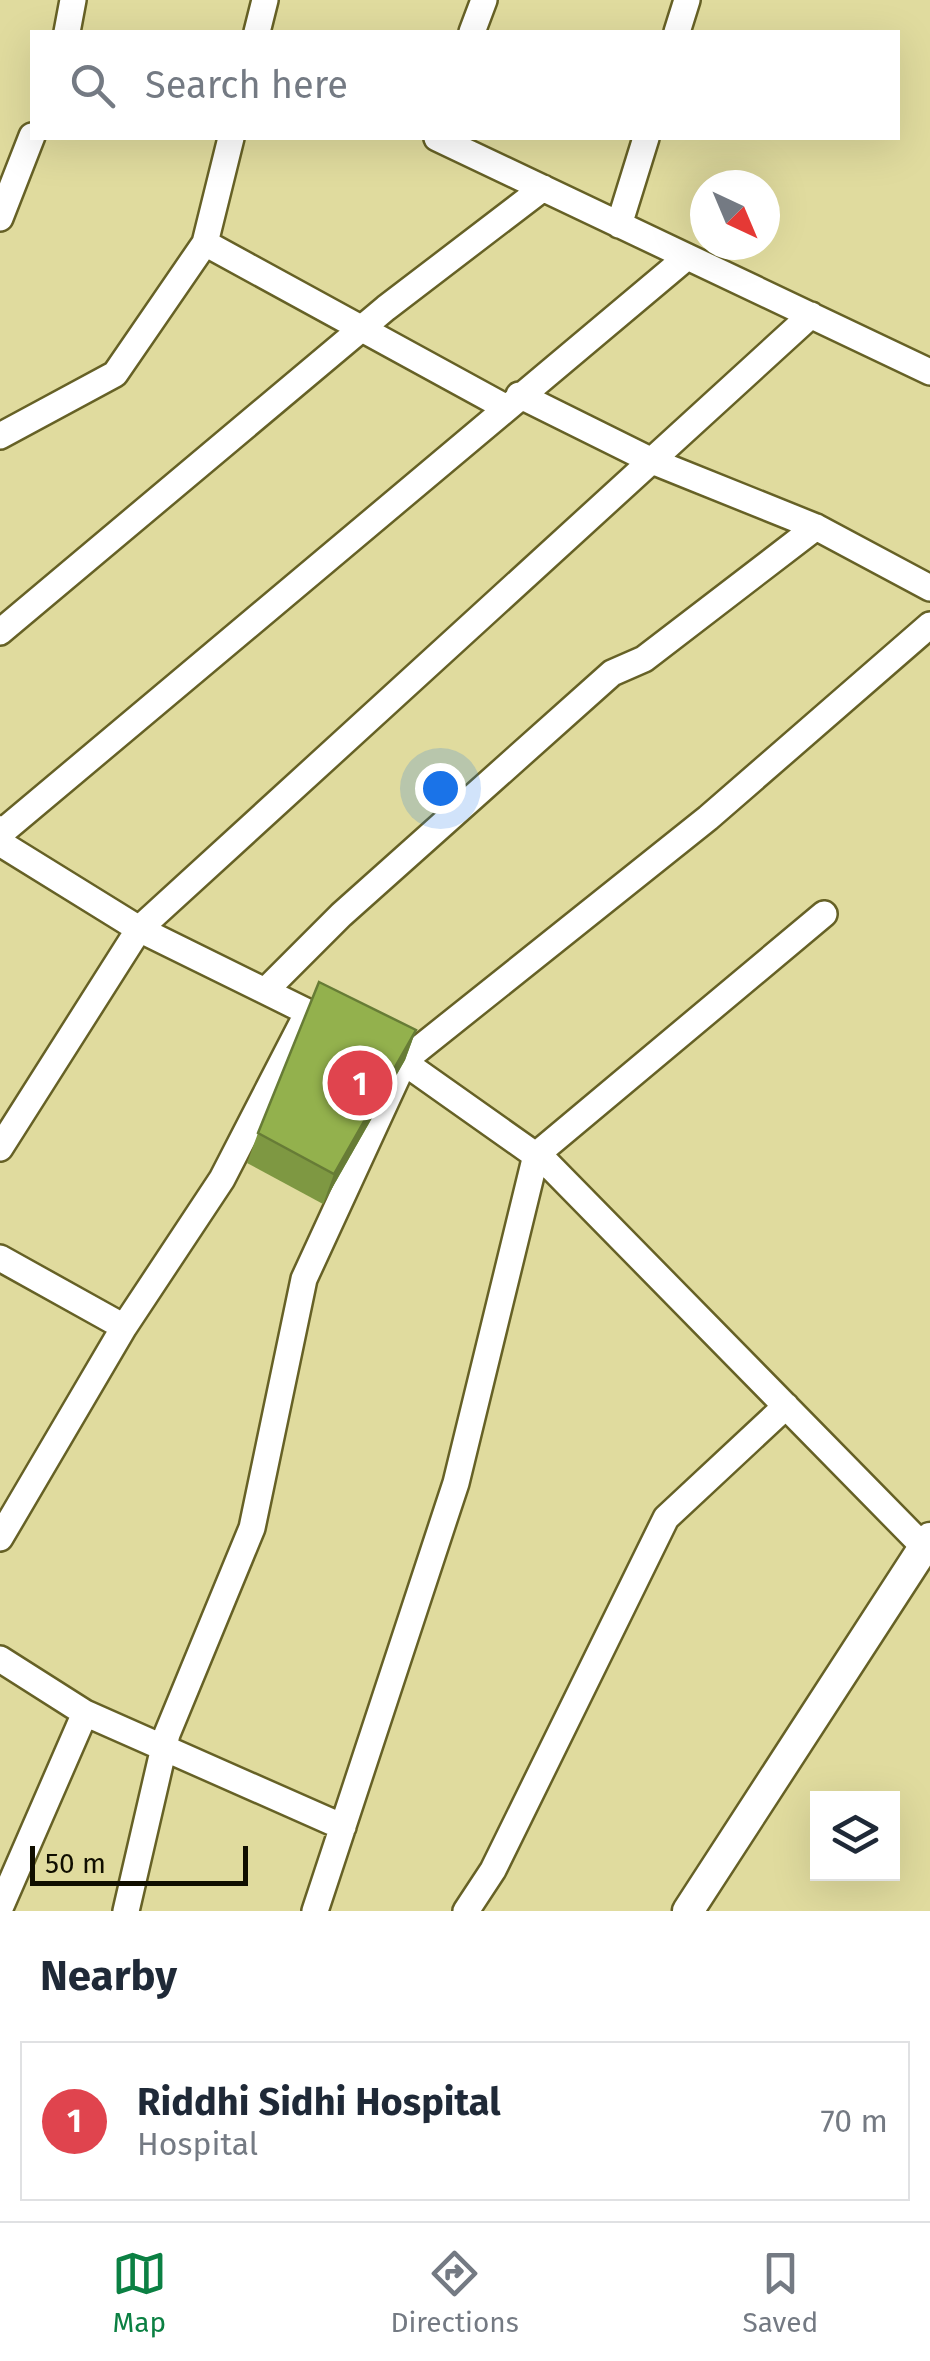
<!DOCTYPE html>
<style>
:root{--surface:#fff;--page:#f2f2f3;--text:#1f2937;--muted:#747a83;--line:#e0e1e3;--accent:#0b8043}
body{margin:0;font-family:"Fira Sans",sans-serif;background:var(--page);color:var(--text)}
.controls{position:absolute;right:30px;bottom:30px;display:grid;overflow:hidden;border-radius:0px;box-shadow:0 10px 40px #0002}
.controls button{width:90px;height:90px;display:grid;place-items:center;padding:0;border:0;border-bottom:2px solid var(--line);background:var(--surface);color:var(--text);font:50px sans-serif}
.compass{position:absolute;left:690px;top:170px;width:90px;height:90px;border-radius:50%;background:var(--surface);box-shadow:0 10px 40px #0002;rotate:136deg}
.scale{position:absolute;left:30px;bottom:25px;width:218px;box-sizing:border-box;padding-left:10px;border:5px solid #100e00;border-top:0;font-size:28px;line-height:35px;white-space:nowrap;color:#100e00;-webkit-text-stroke:8px #e0db9e;paint-order:stroke}
.you{position:absolute;left:440px;top:788px;width:35px;height:35px;margin:-25px;border:8px solid #fff;border-radius:50%;background:#1a73e8;box-shadow:0 0 0 15px #1a73e833}
.badge{display:grid;place-items:center;width:65px;height:65px;border-radius:50%;background:var(--accent);color:#fff;font-size:32px;font-weight:700}
.pin{position:absolute;translate:-50% -50%;border:5px solid #fff;box-shadow:0 2px 10px #0006}
.list{margin:0;padding:0;list-style:none}
h2{display:flex;justify-content:space-between;align-items:center;height:130px;margin:0;padding:0 40px;font-size:42px}
h2 small{font-size:32px;font-weight:400;color:var(--muted)}
.list li{display:grid;grid-template-columns:65px 1fr auto;gap:30px;align-items:center;box-sizing:border-box;height:160px;margin:0 20px 20px;padding:0 20px;border:2px solid var(--line);border-radius:0px}
.list b{display:block;font-size:38px;white-space:nowrap}
.list p{margin:0;font-size:32px;white-space:nowrap;color:var(--muted)}
.list em{font-size:32px;font-style:normal;color:var(--muted)}
.icon{flex:none;width:55px;height:55px;fill:none;stroke:currentColor;stroke-width:2;stroke-linecap:round;stroke-linejoin:round}
.map{position:relative;flex:none;width:930px;height:1911px;overflow:hidden}
.search{position:absolute;background:var(--surface);box-shadow:0 10px 40px #0002;left:30px;right:30px;top:30px;height:110px;display:flex;align-items:center;gap:25px;box-sizing:border-box;padding:0 35px;border-radius:0px;color:var(--muted);font-size:38px}
.sheet{height:310px;background:var(--surface)}
nav{display:flex;justify-content:space-around;align-items:center;box-sizing:border-box;height:140px;border-top:2px solid var(--line);background:var(--surface);font-size:28px;color:var(--muted)}
nav a{display:grid;justify-items:center;gap:5px}
nav .on{color:var(--accent)}
.map>svg:first-child{display:block}
</style>
<div class="map">
<svg width="930" height="1911" viewBox="0 0 930 1911">
<rect width="100%" height="100%" fill="#e0db9e"/>
<g fill="none" stroke-linecap="round" stroke-linejoin="round">
<defs>
<path id="minor" d="M 67,32 L 73,0
M 257,32 L 265,0
M 472,32 L 484,0
M 677,32 L 687,0
M 437,138 L 930,372
M 0,218 L 32,136
M 619,225 L 646,138
M 205,243 L 505,407
M 519,395 L 652,461 L 816,527 L 930,588
M 0,436 L 115,374 L 205,243 L 231,138
M 0,632 L 386,308 L 543,188
M 0,829 L 7,828 L 687,257
M 0,843 L 139,929 L 338,1027
M 265,991 L 341,915 L 612,673 L 644,659 L 816,527
M 391,1053 L 548,1164 L 924,1547
M 0,1148 L 139,929 L 811,315
M 0,1258 L 124,1327
M 0,1538 L 124,1327 L 222,1179 L 308,1012
M 0,1659 L 85,1713 L 343,1827
M 0,1908 L 85,1713
M 126,1911 L 167,1734 L 252,1528 L 304,1279 L 405,1060 L 708,818 L 930,625
M 315,1911 L 456,1483 L 536,1155 L 824,914
M 466,1911 L 493,1870 L 666,1518 L 786,1406"/>
<path id="tertiary" d="M 688,1911 L 930,1538"/>
</defs>
<use href="#minor" stroke="#666126" stroke-width="30"/>
<use href="#tertiary" stroke="#666126" stroke-width="35"/>
<use href="#minor" stroke="#fff" stroke-width="25"/>
<use href="#tertiary" stroke="#fff" stroke-width="30"/>
</g>
<path fill="#7e9842" d="M 416,1030 L 405,1060 L 323,1204 L 247,1163 L 258,1133 Z"/>
<path fill="#677c36" d="M 416,1030 L 405,1060 L 323,1204 L 334,1174 Z"/>
<path fill="#93b14d" stroke="#677c36" stroke-width="2.5" d="M 319,982 L 416,1030 L 334,1174 L 258,1133 Z"/>
</svg>
<div class="controls">
<button><svg class="icon" aria-label="layers" viewBox="0 0 24 24"><path d="M12 4l9 5-9 5-9-5zM3 14l9 5 9-5"/></svg></button>
</div>
<svg class="compass" viewBox="-18 -18 36 36"><path d="M0-13l5 13h-10z" fill="#e53935"/><path d="M0 13l5-13h-10z" fill="#747a83"/></svg>
<div class="scale">50 m</div>
<div class="you"></div>
<div class="pin badge" style="left:360px;top:1083px;background:#e0444e">1</div>
<div class="search"><svg class="icon" aria-label="search" viewBox="0 0 24 24"><circle cx="10" cy="10" r="6"/><path d="M15 15l6 6"/></svg>Search here</div>
</div>
<section class="sheet">
<h2>Nearby<small></small></h2>
<ul class="list">
<li><span class="badge" style="background:#e0444e">1</span><div><b>Riddhi Sidhi Hospital</b><p>Hospital</p></div><em>70 m</em></li>
</ul>
</section>
<nav>
<a class="on"><svg class="icon" aria-label="map" viewBox="0 0 24 24"><path d="M3 6l6-2 6 2 6-2v14l-6 2-6-2-6 2zM9 4v14M15 6v14"/></svg>Map</a>
<a><svg class="icon" aria-label="directions" viewBox="0 0 24 24"><path d="M12 3l9 9-9 9-9-9zM9 14v-3h6M13 9l2 2-2 2"/></svg>Directions</a>
<a><svg class="icon" aria-label="saved" viewBox="0 0 24 24"><path d="M7 4h10v16l-5-4-5 4z"/></svg>Saved</a>
</nav>
